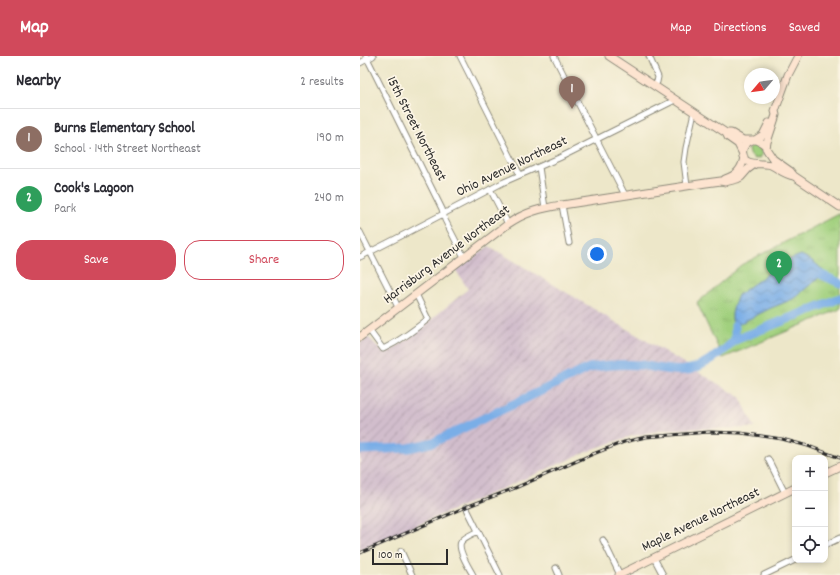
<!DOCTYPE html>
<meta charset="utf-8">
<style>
:root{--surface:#fff;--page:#f7f7f7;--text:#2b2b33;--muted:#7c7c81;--line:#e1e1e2;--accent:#d1495b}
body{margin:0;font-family:Dekko,sans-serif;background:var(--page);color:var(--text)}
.controls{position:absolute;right:12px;bottom:12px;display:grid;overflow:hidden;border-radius:8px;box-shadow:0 2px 6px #0003}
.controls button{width:36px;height:36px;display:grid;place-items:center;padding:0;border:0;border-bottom:1px solid var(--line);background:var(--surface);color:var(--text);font:20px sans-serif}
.compass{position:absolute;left:384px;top:12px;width:36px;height:36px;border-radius:50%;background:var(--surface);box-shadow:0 2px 6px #0003;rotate:241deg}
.scale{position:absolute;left:12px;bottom:10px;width:76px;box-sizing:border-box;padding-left:4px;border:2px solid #2b2b2b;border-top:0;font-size:11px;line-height:14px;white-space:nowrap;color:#2b2b2b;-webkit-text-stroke:3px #fcf5e5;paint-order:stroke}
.you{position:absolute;left:237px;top:198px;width:14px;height:14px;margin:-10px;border:3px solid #fff;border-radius:50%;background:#1a73e8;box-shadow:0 0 0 6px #1a73e833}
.badge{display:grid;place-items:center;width:26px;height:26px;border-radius:50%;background:var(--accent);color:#fff;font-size:13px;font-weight:700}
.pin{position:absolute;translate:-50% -33px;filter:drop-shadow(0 1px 2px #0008)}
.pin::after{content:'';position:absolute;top:21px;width:14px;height:12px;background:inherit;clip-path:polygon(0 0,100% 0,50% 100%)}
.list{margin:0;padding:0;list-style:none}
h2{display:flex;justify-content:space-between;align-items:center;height:52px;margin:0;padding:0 16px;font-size:17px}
h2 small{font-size:13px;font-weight:400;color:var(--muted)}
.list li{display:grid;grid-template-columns:26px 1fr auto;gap:12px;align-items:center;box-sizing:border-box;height:60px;padding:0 16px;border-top:1px solid var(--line)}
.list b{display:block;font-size:15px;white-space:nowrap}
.list p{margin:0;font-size:13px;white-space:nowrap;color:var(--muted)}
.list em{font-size:13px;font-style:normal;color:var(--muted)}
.actions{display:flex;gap:8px;padding:12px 16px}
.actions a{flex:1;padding:9px 0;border:1px solid var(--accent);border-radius:16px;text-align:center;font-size:14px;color:var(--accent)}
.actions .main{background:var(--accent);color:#fff}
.icon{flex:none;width:22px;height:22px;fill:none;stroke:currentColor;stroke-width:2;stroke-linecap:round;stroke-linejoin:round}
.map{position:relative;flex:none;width:480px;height:519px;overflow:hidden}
header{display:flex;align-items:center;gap:24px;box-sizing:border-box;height:56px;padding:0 20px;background:var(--accent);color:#fff}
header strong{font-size:19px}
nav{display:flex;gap:22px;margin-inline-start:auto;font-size:14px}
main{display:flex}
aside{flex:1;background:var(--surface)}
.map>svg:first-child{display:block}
</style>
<header>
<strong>Map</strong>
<nav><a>Map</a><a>Directions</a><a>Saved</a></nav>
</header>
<main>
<aside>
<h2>Nearby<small>2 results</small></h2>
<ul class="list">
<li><span class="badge" style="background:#8d6e63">1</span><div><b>Burns Elementary School</b><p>School · 14th Street Northeast</p></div><em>190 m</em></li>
<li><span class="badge" style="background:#2e9e5b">2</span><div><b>Cook's Lagoon</b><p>Park</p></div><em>240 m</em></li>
</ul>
<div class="actions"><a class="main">Save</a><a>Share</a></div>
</aside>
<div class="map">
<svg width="480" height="519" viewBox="0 0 480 519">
<defs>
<pattern id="industrial-furrows" width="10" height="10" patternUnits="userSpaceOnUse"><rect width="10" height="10" fill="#d1bdcc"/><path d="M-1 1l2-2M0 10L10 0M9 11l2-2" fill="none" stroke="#aa9aa6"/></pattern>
<pattern id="grass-tufts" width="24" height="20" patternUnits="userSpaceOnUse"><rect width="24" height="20" fill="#a1d07e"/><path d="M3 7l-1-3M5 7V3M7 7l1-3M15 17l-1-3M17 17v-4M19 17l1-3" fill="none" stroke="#8bb36d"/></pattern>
<pattern id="water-waves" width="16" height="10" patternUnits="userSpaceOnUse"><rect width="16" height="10" fill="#7aaee7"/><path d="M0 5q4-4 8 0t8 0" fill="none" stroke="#648ebb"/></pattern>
</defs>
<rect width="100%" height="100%" fill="#fcf5e5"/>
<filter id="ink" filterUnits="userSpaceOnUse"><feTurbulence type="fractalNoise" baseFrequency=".025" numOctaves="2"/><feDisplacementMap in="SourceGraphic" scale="8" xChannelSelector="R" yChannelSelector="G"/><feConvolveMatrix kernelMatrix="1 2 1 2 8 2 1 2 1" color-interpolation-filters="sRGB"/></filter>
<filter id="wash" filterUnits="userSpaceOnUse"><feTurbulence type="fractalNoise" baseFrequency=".012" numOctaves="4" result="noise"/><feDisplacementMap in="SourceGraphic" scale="16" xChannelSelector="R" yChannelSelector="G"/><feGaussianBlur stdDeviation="0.9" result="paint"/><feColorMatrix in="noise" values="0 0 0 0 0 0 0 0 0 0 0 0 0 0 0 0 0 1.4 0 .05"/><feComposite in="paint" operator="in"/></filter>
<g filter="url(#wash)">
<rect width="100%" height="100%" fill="#ede7c9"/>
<path fill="url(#industrial-furrows)" d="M 129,190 L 380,341 L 395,372 L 309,373 L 272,380 L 236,392 L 0,494 L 0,287 L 8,281 L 24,297 L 44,286 L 108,233 L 95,213 Z"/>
<path fill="url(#grass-tufts)" stroke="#667e54" d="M 392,89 L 398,90 L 402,95 L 402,98 L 399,102 L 395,103 L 389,98 L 388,93 Z
M 479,158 L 480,158 L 480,253 L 363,302 L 337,247 L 381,209 Z"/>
<path fill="url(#water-waves)" stroke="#526c89" d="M 441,199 C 450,203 458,208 464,216 L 462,219 L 433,243 L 411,252 L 375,270 L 372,264 L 372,258 L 374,249 L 378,239 L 425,205 Z"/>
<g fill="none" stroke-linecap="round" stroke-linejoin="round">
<path stroke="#7aaee7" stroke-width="9" d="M 462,219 L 480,227
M 375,284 L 375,270
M 0,394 L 49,392 L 74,386 L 229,312 C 245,309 264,308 281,309 C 294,311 313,316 326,314 C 340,313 366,294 375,284 L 480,242"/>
</g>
</g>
<g filter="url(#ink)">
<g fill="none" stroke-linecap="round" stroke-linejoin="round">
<defs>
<path id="street" d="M 6,0 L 82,153 L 85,164 L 104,201
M 100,0 L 160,119
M 194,0 L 265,139
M 289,0 L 298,21 L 297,26 L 294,30
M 0,7 L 13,0
M 179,111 L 185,152
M 327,130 L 324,106 L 326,92 L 334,56
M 130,133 L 148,168
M 202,149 L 209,187
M 0,176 L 38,251
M 0,201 L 47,177 L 144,126 L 199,102 L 315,44
M 9,274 L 23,293 C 40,285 54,274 68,263 L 56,238
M 408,403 L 425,437
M 106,451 L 140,519
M 243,484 L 260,519
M 465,489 L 480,482
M 41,495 L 52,519
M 294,502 L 303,519
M 196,512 L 199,519
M 113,519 C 109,512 97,493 101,486 C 104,481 113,478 118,475
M 404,519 L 435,504"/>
<path id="secondary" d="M 249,0 L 366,77 L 371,77 L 383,84 L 397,84 L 401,86 L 405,89 L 407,94 L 413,103 L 430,115 L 434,120
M 366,77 L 368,81 L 378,88 L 383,98
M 392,84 C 388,86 384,88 383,93 C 379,112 402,106 411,109 C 419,113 425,119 434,120 L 480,151
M 395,84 L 403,79 L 409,67
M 406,92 L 407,86 L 416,59 L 415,55 L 428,19 L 438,0
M 365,123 C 377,119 382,113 384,101
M 0,281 L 148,168 C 165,156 182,152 202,149 L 346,127 L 361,125 L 365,126 L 377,123 L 381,121 L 388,113 L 395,108
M 465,417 L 480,410
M 259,519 L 435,432"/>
</defs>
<use href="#street" stroke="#8c897a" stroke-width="7"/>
<use href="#secondary" stroke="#8c897a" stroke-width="9"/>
<use href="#street" stroke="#fff" stroke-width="5"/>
<use href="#secondary" stroke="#fde4d0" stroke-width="7"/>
<defs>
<path id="rail" d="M 0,497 L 106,451 L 155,432 L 233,398 L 264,386 L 286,381 L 349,376 L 381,377 L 422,383 L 448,390 L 480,402"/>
</defs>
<use href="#rail" stroke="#2b2b2b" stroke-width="3"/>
<use href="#rail" stroke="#fcf5e5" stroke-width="1.5" stroke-dasharray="4.5" stroke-linecap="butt"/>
</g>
</g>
<g text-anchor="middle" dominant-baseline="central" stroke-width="3.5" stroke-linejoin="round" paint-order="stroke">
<g font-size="14" fill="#2b2b2b" stroke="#fcf5e5">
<text transform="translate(56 73) rotate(63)">15th Street Northeast</text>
<text transform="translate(152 111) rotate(-26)">Ohio Avenue Northeast</text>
<text transform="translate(87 199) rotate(-37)">Harrisburg Avenue Northeast</text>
<text transform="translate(341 464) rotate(-26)">Maple Avenue Northeast</text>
</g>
</g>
</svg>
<div class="controls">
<button>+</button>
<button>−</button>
<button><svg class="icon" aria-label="locate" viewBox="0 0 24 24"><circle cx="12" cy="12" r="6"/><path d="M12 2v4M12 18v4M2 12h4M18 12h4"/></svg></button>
</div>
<svg class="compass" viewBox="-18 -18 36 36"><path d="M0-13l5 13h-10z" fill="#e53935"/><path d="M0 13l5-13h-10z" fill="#7c7c81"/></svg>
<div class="scale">100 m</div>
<div class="you"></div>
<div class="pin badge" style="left:212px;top:53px;background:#8d6e63">1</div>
<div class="pin badge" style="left:419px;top:228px;background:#2e9e5b">2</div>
</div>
</main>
